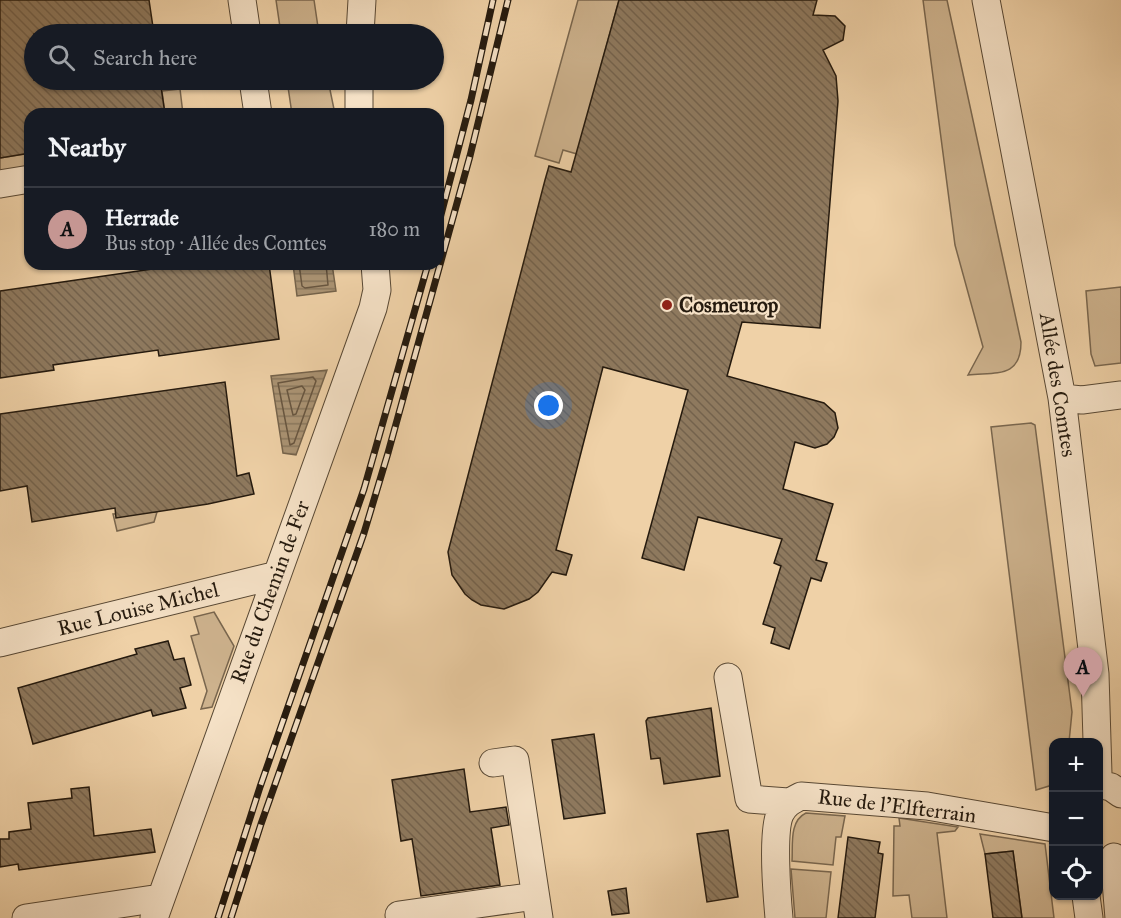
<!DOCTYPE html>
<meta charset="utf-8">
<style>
:root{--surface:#171b24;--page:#242831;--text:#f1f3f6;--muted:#9ea1a6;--line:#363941;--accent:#c59692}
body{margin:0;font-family:"IM FELL Great Primer",serif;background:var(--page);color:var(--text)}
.controls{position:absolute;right:18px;bottom:18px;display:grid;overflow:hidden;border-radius:12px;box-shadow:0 2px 4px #0004}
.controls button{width:54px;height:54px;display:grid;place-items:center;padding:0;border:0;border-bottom:2px solid var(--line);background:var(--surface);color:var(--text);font:30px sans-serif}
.you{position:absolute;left:549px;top:406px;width:21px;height:21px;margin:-15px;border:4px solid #fff;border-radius:50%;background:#1a73e8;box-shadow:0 0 0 9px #1a73e833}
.badge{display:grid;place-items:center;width:39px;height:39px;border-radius:50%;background:var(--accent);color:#111;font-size:20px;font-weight:700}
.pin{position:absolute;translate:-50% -50px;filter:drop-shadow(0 2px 3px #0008)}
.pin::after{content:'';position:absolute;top:32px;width:21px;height:18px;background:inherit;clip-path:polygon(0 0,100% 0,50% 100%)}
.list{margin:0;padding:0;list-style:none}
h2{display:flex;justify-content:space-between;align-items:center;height:78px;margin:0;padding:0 24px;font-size:26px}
h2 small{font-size:20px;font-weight:400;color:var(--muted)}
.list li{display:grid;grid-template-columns:39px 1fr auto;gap:18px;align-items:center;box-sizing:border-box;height:84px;padding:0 24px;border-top:2px solid var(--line)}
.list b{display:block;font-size:22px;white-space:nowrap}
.list p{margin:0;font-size:20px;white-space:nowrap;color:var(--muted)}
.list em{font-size:20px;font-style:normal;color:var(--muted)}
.icon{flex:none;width:33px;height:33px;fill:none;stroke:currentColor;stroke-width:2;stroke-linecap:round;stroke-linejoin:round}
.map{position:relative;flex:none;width:1121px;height:918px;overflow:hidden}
.search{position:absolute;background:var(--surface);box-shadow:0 2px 4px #0004;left:24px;top:24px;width:420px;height:66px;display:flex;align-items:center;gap:15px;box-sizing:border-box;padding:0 21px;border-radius:33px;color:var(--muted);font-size:22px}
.panel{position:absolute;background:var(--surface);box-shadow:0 2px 4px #0004;left:24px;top:108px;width:420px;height:162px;border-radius:18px}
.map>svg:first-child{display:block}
</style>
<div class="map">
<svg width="1121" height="918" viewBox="0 0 1121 918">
<defs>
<pattern id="water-rules" width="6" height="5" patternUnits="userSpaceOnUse" patternTransform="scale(1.5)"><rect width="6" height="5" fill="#aa9373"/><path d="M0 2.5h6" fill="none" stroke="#8a775d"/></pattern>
<pattern id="building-back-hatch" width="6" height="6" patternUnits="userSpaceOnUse" patternTransform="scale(1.5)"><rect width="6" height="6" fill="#8e795e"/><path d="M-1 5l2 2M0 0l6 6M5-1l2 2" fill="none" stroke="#74624c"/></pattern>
</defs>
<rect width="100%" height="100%" fill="#efd1a7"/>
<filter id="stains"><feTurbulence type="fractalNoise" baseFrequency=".00333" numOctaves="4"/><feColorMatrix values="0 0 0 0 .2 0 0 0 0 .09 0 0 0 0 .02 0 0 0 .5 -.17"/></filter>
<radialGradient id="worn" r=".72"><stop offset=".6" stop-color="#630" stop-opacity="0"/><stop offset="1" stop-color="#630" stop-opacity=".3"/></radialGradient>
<path fill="#cdb28d" stroke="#79664e" stroke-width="1.5" d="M 276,0 L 314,0 L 319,34 L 281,34 Z
M 578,0 L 619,0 L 577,154 L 563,150 L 559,163 L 535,156 Z
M 923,0 L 947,0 L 1021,342 C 1021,378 997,372 968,375 L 983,347 L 955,245 Z
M 287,80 L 328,80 L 335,114 L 292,114 Z
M 180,89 L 183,114 L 165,114 L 162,91 Z
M 30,153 L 26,168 L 0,176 L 0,158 Z
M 1121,287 L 1121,363 L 1095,366 L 1091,354 L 1086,291 Z
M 1031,423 L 1035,425 L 1072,712 L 1069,742 L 1054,742 L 1053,780 L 1049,786 L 1036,790 L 991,427 Z
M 157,512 L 154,522 L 117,531 L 113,514 Z
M 214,612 L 234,646 L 212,707 L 201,709 L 207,691 L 191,636 L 199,634 L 194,617 Z
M 806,813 L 845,816 L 841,837 L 836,837 L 833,865 L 792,861 C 793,845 789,821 806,813 Z
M 899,818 L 958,827 L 955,831 L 937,833 L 947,918 L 912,918 L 909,895 L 893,896 L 894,826 L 900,826 Z
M 980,834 L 1045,844 L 1054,918 L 1022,918 L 1013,851 L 985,854 Z
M 791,869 L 831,872 L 826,918 L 795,918 Z"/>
<path fill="url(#water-rules)" stroke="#75634b" stroke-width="1.5" d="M 293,264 L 332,264 L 336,291 L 297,296 Z
M 327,370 L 296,455 L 283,453 L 271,376 Z"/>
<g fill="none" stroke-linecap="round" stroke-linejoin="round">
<path stroke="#685640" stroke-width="1.5" d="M 299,264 L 302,286 L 305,288 L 328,285 L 326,264
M 313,377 L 316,381 L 294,443 L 290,445 L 278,383 Z
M 302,386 L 305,390 L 296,414 L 293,415 L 287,390 Z"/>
</g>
<path fill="url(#building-back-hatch)" stroke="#251a0e" stroke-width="1.5" d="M 0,0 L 149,0 L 154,34 L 34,34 L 34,80 L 160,80 L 165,114 L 30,114 L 30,153 L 0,158 Z
M 619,0 L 817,0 L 813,15 L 835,16 L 845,26 L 843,40 L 823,50 L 836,76 L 838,101 L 820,328 L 742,322 L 727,376 L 824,403 L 835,413 L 838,428 L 834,437 L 827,444 L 815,448 L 795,442 L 783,489 L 833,504 L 816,560 L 827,563 L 821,581 L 811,578 L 789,649 L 771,643 L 775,628 L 763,624 L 781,566 L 774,563 L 782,539 L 698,517 L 684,570 L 642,558 L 688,390 L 603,367 L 556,550 L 572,555 L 566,575 L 552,572 L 538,592 L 529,599 L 504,609 L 481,605 L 472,600 L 465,594 L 452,575 L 448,552 L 545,180 L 549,166 L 571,172 Z
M 187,264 L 269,264 L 279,339 L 159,356 L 158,350 L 53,365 L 54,370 L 0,378 L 0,291 Z
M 225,382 L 237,476 L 249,473 L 254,494 L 208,504 L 116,518 L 115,508 L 32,522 L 27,486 L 0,491 L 0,414 Z
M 168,641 L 174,660 L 184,658 L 191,685 L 180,688 L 186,708 L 153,716 L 151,710 L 33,744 L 18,688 L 137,654 L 135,649 Z
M 711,708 L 720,776 L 664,784 L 660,758 L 651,759 L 646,721 L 648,718 Z
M 594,734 L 605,813 L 564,819 L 552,740 Z
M 464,769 L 470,812 L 506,807 L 509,825 L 491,828 L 500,885 L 421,896 L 412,839 L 401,841 L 392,780 Z
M 89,787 L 94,836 L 151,829 L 155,852 L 19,870 L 18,864 L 0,867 L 0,839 L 9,839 L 9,832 L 31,829 L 28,803 L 72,798 L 71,789 Z
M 728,830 L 738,897 L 707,902 L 697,834 Z
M 848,837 L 880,842 L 878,853 L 883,854 L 875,918 L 838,918 Z
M 1013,851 L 1022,918 L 993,918 L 985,854 Z
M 626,888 L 629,913 L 612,915 L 608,891 Z"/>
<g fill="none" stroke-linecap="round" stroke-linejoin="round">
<defs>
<path id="minor" d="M 242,0 L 247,34
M 986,0 L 1062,398 L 1095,674 L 1098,774
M 360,34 L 362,0
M 253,80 L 258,114
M 359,114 L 359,80
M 0,184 L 30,179
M 1062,398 L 1082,400 L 1121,395
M 0,643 L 277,575
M 728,677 L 749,799 L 788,802
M 493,763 L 515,760 L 539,918
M 1098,784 L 1111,787 L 1121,794
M 1114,857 L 1119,918
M 1086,896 L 1089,918
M 399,915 L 535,896
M 26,918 L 160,898
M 154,918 L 373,308 L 377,290 L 375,264
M 779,918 C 777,896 772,832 780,814 C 785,804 791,801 801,796 L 927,806 L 1054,828"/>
</defs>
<use href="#minor" stroke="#584834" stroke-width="29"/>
<use href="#minor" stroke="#f5e1c6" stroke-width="27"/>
<defs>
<path id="rail" d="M 438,226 L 471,100 L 493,0
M 218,918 L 260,787 L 364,489 L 428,264
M 231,918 L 261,824 L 364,533 L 388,453 L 470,156 L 508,0"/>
</defs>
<use href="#rail" stroke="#251a0e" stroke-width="7"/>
<use href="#rail" stroke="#f5e1c6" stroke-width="4.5" stroke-dasharray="14" stroke-linecap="butt"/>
</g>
<circle fill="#8f2418" stroke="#f5e1c6" stroke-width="2" cx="667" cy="305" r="6"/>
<g text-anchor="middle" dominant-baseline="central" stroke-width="4.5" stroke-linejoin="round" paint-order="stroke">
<g font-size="21" font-weight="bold" fill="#251a0e" stroke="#f5e1c6" text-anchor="start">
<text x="679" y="305">Cosmeurop</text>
</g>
<g font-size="21" fill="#251a0e" stroke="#f5e1c6">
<text transform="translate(1058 385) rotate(81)">Allée des Comtes</text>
<text transform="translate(270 592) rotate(-70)">Rue du Chemin de Fer</text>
<text transform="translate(138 609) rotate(-14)">Rue Louise Michel</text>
<text transform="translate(897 806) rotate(7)">Rue de l'Elfterrain</text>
</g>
</g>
<rect width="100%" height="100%" filter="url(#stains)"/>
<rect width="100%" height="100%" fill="url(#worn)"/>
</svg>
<div class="controls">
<button>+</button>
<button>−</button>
<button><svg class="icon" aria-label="locate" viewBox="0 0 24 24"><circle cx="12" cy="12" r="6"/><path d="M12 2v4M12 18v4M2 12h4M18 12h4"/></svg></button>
</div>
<div class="you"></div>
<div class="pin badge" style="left:1083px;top:697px">A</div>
<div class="search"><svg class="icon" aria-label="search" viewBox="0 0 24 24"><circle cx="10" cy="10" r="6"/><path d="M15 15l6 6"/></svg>Search here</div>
<section class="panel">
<h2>Nearby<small></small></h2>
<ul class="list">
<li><span class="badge">A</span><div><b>Herrade</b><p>Bus stop · Allée des Comtes</p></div><em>180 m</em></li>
</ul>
</section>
</div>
